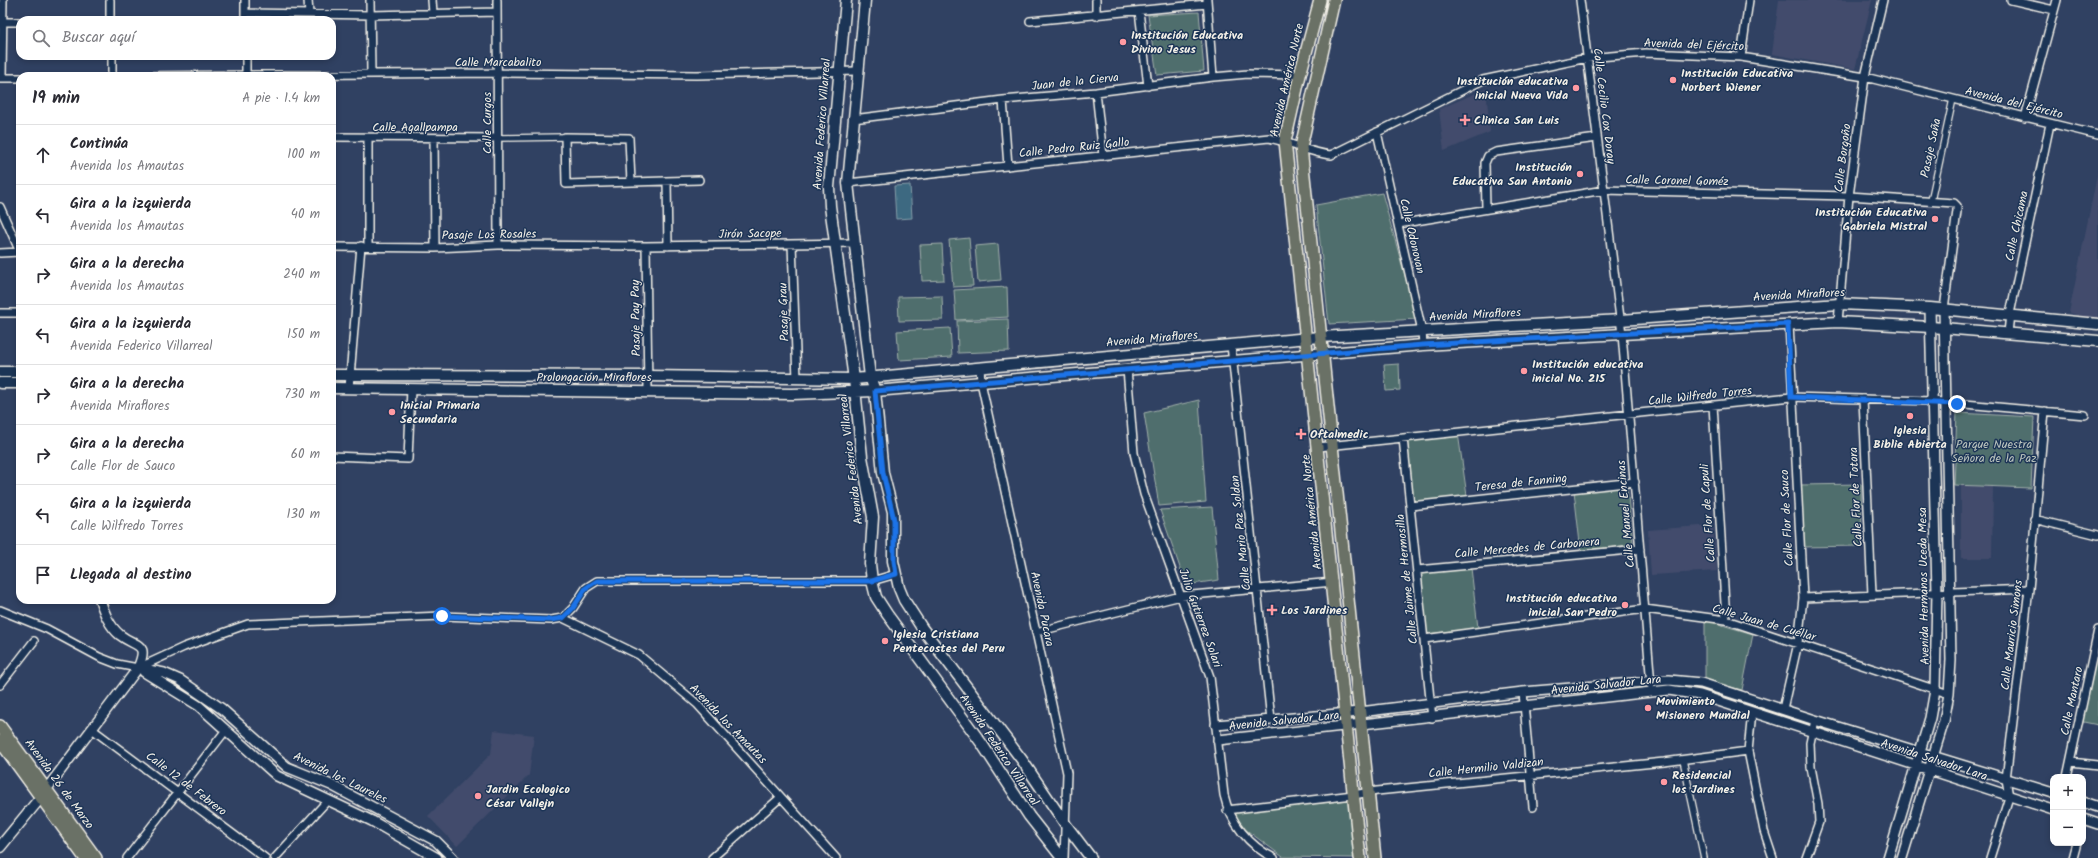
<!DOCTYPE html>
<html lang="es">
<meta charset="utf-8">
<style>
:root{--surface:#fff;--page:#f2f2f3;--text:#2b2b33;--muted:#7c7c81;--line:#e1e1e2}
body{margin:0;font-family:Kalam,sans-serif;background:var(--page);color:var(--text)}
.controls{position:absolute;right:12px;bottom:12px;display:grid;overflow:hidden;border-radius:8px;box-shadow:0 2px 6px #0003}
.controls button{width:36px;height:36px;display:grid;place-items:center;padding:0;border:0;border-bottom:1px solid var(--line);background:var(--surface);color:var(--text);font:20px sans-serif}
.stop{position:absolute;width:12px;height:12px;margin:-9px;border:3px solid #1a73e8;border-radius:50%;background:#fff}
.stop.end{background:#1a73e8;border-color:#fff;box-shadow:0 1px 4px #0008}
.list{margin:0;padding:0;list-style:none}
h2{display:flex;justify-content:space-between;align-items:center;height:52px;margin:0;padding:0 16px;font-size:17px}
h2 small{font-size:13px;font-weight:400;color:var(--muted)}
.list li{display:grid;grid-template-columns:26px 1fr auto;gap:12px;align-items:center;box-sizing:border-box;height:60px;padding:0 16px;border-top:1px solid var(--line)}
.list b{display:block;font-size:15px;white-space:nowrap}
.list p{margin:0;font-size:13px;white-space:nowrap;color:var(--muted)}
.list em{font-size:13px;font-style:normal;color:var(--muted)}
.icon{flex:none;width:22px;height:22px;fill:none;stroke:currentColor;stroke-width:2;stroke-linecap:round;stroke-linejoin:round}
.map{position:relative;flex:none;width:2098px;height:858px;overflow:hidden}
.search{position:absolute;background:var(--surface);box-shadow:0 2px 6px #0003;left:16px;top:16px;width:320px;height:44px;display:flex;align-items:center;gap:10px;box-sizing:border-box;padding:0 14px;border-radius:12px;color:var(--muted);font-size:15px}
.panel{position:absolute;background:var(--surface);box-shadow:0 2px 6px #0003;left:16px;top:72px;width:320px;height:532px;border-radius:12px}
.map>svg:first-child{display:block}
</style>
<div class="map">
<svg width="2098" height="858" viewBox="0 0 2098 858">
<rect width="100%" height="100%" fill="#304162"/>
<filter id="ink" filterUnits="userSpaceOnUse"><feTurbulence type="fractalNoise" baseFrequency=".025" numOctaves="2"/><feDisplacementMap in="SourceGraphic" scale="8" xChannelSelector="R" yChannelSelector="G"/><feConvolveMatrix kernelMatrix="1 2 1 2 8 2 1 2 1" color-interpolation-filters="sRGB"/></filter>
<g filter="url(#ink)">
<path fill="#424c6c" d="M 1779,0 L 1872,0 L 1855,69 L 1772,54 Z
M 1486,89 L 1490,132 L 1444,151 L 1439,109 Z
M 2098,171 L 2098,320 L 2069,313 Z
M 1961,483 L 1993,486 L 1992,558 L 1961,558 Z
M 1713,525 L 1717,571 L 1651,575 L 1648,530 Z
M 494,730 L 534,735 L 529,775 L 457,846 L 428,816 L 491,754 Z"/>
<path fill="#4f6e6d" stroke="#a2b0aa" d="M 1199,12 L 1204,71 L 1157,75 L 1148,15 Z
M 1382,193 L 1417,319 L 1329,324 L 1316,205 Z
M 969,238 L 973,286 L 953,287 L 949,240 Z
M 942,244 L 944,280 L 922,281 L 920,245 Z
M 998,244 L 1001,280 L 978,282 L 975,246 Z
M 1007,287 L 1008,317 L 956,320 L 954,290 Z
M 942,296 L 943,320 L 899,321 L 898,297 Z
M 1008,319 L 1009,351 L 958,353 L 957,321 Z
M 950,328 L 952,357 L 899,360 L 897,331 Z
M 1399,364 L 1400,390 L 1386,391 L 1384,365 Z
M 1199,400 L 1206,502 L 1159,506 L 1144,413 Z
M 1957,413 L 2034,417 L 2031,488 L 1954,485 Z
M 1458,433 L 1467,496 L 1412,503 L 1406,437 Z
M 1861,484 L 1862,546 L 1801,547 L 1800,485 Z
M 1627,487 L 1633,544 L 1581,552 L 1574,491 Z
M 1212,507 L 1219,580 L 1186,585 L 1160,510 Z
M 1471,568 L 1478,628 L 1427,634 L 1421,573 Z
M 1705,620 L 1753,634 L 1742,690 L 1705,680 Z
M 2098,630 L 2098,725 L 2079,721 Z
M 1348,800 L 1355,858 L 1283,857 L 1245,829 L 1231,813 Z"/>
<path fill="#3c6981" stroke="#869faa" d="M 910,185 L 912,218 L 896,219 L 894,186 Z"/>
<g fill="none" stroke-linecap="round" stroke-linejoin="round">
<defs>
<path id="pedestrian" d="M 498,138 L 565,137
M 1931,201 L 1953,99
M 1683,760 L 1704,858"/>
<path id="minor" d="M 110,0 L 110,20
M 245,0 L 245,20
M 308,0 L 309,14
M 370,0 L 371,73
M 432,0 L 433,13
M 497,0 L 498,245
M 1096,0 L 1096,16
M 1207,0 L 1213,77
M 1580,0 L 1622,334 L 1651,685
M 2011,0 L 2054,10
M 1139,11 L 1148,86
M 245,13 L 371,15 L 497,12
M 1030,21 L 1207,4
M 0,22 L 20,22
M 112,56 L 112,76
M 246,56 L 246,74
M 1741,57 L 1749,0
M 139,76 L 498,73 L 697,75 L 857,71
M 0,78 L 20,78
M 2,78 L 3,0
M 1096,92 L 1103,156
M 1003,100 L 1008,166
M 2025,118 L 2057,0
M 853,119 L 1003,100 L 1096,92 L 1213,77 L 1248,74 L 1300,75
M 1377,132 L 1422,331 L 1423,345
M 332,137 L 498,138
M 434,138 L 435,248
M 667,181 L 668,246
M 631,182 L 629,138 L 565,137 L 566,184 L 699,180
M 848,183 L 1269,138 C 1290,142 1310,153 1331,155 L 1483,80 L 1587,58 L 1646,53 L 1741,57 L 1865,77 L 2098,135
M 0,207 L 20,252
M 1486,209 L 1485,163 L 1488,156 L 1496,152 L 1597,138
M 1398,224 L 1604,190 L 1849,196 L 1954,203 L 1957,206 L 1957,211 L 1944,309
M 792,244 L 797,379
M 368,246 L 368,138
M 646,246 L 648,390
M 332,247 L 435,248 L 498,245 L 646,246 L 855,243
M 0,253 L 20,252
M 0,313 L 20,313
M 1838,322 L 1849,196 L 1865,77 L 1883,0
M 2008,333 L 2010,314 L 2050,124
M 1231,345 L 1271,720
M 980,367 L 981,382 L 1067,773 L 1064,858
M 1127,369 L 1134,453 L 1144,494 L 1210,677 L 1224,795 C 1230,822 1249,846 1274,858
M 349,388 L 361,246
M 1863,399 L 1872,594
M 1713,405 L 1726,620
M 1403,438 L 1432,718
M 1318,447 L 1791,397 L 1932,401 L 2085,415
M 332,456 L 408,459 L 411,389
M 1410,506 L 1635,482
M 2034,519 L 2098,535
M 1417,570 L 1640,549
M 1803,598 L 2029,589
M 0,610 L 47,629 L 99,657 L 117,664 L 138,668 L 184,647 L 248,624 L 442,616 L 551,620 L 563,618 L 573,608 L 586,588 L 597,581 L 872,581 L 896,574
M 563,618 L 639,655 L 697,704 L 836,858
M 1036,632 L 1181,596 L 1333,582
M 1424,639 L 1645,609 L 1726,620 L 1949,694
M 0,685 L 34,641
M 1523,692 L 1533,807
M 1783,709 L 1798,643 L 1803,598 L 1789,324
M 1752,712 L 1748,751 L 1764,831 L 1773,858
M 92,729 L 265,858
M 2071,762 L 2098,765
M 2067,777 L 2098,630
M 1227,810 L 1353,795 L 1377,791 L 1664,762 L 1748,751
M 127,858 L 226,730
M 275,858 L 328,800
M 712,858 L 781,797
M 1806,858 L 1819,822 L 1818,804 L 1811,767 L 1810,743 L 1815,720
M 1990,858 L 2009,797 L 2006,779 L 2029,589 L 2045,411
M 2073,858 L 2077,843"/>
<path id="tertiary" d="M 138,668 L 164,673 L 180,680 L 222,709 L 287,767 L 331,785 L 436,841 L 453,858
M 144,672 L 199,706 L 277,776 L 372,821 L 437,858
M 1216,725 L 1360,712 L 1523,692 L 1669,680 L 1701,683 L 1815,720 L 2053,793
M 1218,740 L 1669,690 L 1700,695 L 2053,810
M 42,795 L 138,668 C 149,642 137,648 120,635 C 109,626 104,612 100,600
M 2083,802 L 2098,807
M 2083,819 L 2098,824
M 1888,858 L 1930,718 L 1935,690 L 1937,592 L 1930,308
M 1902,858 L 1944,721 L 1949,694 L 1951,660 L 1944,309"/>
<path id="secondary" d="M 846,0 L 829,187 L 830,206 L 854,379 L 862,457 L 873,517 L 870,564 L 872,581 L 876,597 L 887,614 L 982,744 L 1029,816 L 1062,858
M 865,0 L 848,183 L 870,377 L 875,391 L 883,473 L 893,512 L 893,561 L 899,588 L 904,600 L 922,628 L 1022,760 L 1066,825 L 1091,858
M 0,372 L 20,372
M 332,375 L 648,376 L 854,379 L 1320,337 L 1621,320 L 1839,304 L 1930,308 L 2098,324
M 0,383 L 20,383
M 332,388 L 792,394 L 875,391 L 1423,345 L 1838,322 L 1931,327 L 2098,341
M 0,847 L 41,797"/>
<path id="primary" d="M 1320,0 L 1300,75 L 1285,141 L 1360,858
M 1334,0 L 1301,147 L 1375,858
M 0,726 L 96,858
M 0,741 L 85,858"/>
</defs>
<use href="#pedestrian" stroke="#f4f1e8" stroke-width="8"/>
<use href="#minor" stroke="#f4f1e8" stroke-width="10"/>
<use href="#tertiary" stroke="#f4f1e8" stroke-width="12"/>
<use href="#secondary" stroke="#f4f1e8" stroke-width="13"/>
<use href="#primary" stroke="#f4f1e8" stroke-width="14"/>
<use href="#pedestrian" stroke="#1d3557" stroke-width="5.5"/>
<use href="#minor" stroke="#1d3557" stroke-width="7"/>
<use href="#tertiary" stroke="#1d3557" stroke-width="9"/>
<use href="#secondary" stroke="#1d3557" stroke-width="10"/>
<use href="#primary" stroke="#6a7166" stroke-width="11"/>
</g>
</g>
<g fill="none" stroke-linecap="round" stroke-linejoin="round" filter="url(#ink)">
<path stroke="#1a73e8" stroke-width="5" d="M 442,616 L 551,620 L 563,618 L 573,608 L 586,588 L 597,581 L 872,581 L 896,574 L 894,561 L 894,520 L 883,473 L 875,391 L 1423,345 L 1788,324 L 1791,397 L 1957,404"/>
</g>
<g fill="#ff9aa2" stroke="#1d3557" stroke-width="1.5">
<circle cx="1123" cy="42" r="4"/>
<circle cx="1673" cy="80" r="4"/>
<circle cx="1576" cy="88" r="4"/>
<path d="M1463 114h4v4h4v4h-4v4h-4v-4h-4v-4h4z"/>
<circle cx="1580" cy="174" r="4"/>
<circle cx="1935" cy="219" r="4"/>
<circle cx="1524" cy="371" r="4"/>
<circle cx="392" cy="412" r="4"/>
<circle cx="1910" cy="416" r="4"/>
<path d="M1299 428h4v4h4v4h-4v4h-4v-4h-4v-4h4z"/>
<circle cx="1625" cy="605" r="4"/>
<path d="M1270 604h4v4h4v4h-4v4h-4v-4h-4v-4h4z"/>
<circle cx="885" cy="641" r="4"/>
<circle cx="1648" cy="708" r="4"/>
<circle cx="1664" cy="782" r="4"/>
<circle cx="478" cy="796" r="4"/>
</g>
<g text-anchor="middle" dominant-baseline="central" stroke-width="3" stroke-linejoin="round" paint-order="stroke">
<g font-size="12" font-weight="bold" fill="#f4f1e8" stroke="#1d3557" text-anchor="start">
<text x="1131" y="35">Institución Educativa<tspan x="1131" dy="14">Divino Jesus</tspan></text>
<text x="1681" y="73">Institución Educativa<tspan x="1681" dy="14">Norbert Wiener</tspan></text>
<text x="1568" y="81" text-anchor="end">Institución educativa<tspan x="1568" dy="14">inicial Nueva Vida</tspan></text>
<text x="1474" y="120">Clinica San Luis</text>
<text x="1572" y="167" text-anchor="end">Institución<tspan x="1572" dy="14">Educativa San Antonio</tspan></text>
<text x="1927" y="212" text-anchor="end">Institución Educativa<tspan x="1927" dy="14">Gabriela Mistral</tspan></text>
<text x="1532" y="364">Institución educativa<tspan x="1532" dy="14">inicial No. 215</tspan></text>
<text x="400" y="405">Inicial Primaria<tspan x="400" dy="14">Secundaria</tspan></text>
<text x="1910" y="430" text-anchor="middle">Iglesia<tspan x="1910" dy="14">Biblie Abierta</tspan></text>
<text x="1310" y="434">Oftalmedic</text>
<text x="1617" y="598" text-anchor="end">Institución educativa<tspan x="1617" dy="14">inicial San Pedro</tspan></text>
<text x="1281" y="610">Los Jardines</text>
<text x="893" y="634">Iglesia Cristiana<tspan x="893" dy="14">Pentecostes del Peru</tspan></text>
<text x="1656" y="701">Movimiento<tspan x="1656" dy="14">Misionero Mundial</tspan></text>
<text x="1672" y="775">Residencial<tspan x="1672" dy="14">los Jardines</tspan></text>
<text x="486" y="789">Jardin Ecologico<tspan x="486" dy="14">César Vallejn</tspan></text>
</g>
<g font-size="12" fill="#f4f1e8" stroke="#1d3557">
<text transform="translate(1694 45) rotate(2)">Avenida del Ejército</text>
<text x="498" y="62">Calle Marcabalito</text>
<text transform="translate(1287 80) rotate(-77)">Avenida América Norte</text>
<text transform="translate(1075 82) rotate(-6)">Juan de la Cierva</text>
<text transform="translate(2014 103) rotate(14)">Avenida del Ejército</text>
<text transform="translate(1604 106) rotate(83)">Calle Cecilio Cox Doray</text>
<text transform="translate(487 123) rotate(-90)">Calle Curgos</text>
<text transform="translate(822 124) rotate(-86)">Avenida Federico Villarreal</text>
<text x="415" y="127">Calle Agallpampa</text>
<text transform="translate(1074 148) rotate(-6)">Calle Pedro Ruiz Gallo</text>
<text transform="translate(1931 148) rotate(-78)">Pasaje Saña</text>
<text transform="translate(1843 158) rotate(-83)">Calle Borgoño</text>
<text transform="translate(1677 181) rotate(1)">Calle Coronel Goméz</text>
<text transform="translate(2017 226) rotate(-78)">Calle Chicama</text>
<text transform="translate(750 234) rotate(-1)">Jirón Sacope</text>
<text transform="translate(489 235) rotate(-1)">Pasaje Los Rosales</text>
<text transform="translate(1412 236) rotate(77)">Calle Odonovan</text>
<text transform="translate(1799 295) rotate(-3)">Avenida Miraflores</text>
<text transform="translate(784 312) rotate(-92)">Pasaje Grau</text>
<text transform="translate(1475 315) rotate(-3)">Avenida Miraflores</text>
<text transform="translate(636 318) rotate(-91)">Pasaje Pay Pay</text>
<text transform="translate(1152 339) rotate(-5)">Avenida Miraflores</text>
<text x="594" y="377">Prolongación Miraflores</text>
<text transform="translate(1700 396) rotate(-6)">Calle Wilfredo Torres</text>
<text transform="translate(851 459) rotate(-97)">Avenida Federico Villarreal</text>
<text transform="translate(1521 483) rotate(-6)">Teresa de Fanning</text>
<text transform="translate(1856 497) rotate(-93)">Calle Flor de Totora</text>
<text transform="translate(1312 512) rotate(-96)">Avenida América Norte</text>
<text transform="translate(1708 513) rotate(-94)">Calle Flor de Capuli</text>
<text transform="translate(1626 514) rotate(-95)">Calle Manuel Encinas</text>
<text transform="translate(1787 518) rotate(-93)">Calle Flor de Sauco</text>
<text transform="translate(1241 533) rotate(-96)">Calle Mario Paz Soldan</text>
<text transform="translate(1527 548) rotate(-5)">Calle Mercedes de Carbonera</text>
<text transform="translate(1407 579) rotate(-96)">Calle Jaime de Hermosilla</text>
<text transform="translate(1924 586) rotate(-91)">Avenida Hermanos Uceda Mesa</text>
<text transform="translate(1042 609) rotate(78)">Avenida Pucara</text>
<text transform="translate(1200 618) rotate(70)">Julio Gutierrez Solari</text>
<text transform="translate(1764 623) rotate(16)">Calle Juan de Cuéllar</text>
<text transform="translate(2012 635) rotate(-83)">Calle Mauricio Simons</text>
<text transform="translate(1606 685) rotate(-6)">Avenida Salvador Lara</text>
<text transform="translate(2072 701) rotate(-78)">Calle Mantaro</text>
<text transform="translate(1284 721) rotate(-6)">Avenida Salvador Lara</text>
<text transform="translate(728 724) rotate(46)">Avenida los Amautas</text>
<text transform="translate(999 750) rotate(56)">Avenida Federico Villarreal</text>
<text transform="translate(1934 760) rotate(18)">Avenida Salvador Lara</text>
<text transform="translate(1486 768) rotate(-6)">Calle Hermilio Valdizan</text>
<text transform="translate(340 778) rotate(26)">Avenida los Laureles</text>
<text transform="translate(59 784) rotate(54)">Avenida 26 de Marzo</text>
<text transform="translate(186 784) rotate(37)">Calle 12 de Febrero</text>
</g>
<g font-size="12" fill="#bac3bd" stroke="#1d3557">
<text x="1994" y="444">Parque Nuestra<tspan x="1994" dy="14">Señora de la Paz</tspan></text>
</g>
</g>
</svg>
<div class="controls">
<button>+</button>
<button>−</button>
</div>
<div class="stop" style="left:442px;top:616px"></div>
<div class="stop end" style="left:1957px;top:404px"></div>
<div class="search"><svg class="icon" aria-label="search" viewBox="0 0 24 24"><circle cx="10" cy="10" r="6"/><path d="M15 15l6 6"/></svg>Buscar aquí</div>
<section class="panel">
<h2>19 min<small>A pie · 1.4 km</small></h2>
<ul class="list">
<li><svg class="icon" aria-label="ahead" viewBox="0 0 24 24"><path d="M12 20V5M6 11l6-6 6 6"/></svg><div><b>Continúa</b><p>Avenida los Amautas</p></div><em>100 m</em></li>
<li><svg class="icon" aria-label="left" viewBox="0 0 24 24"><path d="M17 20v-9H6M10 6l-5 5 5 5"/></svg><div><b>Gira a la izquierda</b><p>Avenida los Amautas</p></div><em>40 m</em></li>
<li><svg class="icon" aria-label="right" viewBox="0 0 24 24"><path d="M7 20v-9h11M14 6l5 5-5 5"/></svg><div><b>Gira a la derecha</b><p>Avenida los Amautas</p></div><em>240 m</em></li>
<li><svg class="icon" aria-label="left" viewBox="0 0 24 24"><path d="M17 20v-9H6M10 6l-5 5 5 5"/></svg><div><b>Gira a la izquierda</b><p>Avenida Federico Villarreal</p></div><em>150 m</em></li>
<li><svg class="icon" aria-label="right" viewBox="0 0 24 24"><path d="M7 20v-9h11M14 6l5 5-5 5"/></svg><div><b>Gira a la derecha</b><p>Avenida Miraflores</p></div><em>730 m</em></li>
<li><svg class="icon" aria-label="right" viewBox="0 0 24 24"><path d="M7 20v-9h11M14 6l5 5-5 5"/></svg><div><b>Gira a la derecha</b><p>Calle Flor de Sauco</p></div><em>60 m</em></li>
<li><svg class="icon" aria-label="left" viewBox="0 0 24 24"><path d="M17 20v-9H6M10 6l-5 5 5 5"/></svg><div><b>Gira a la izquierda</b><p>Calle Wilfredo Torres</p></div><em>130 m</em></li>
<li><svg class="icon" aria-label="arrive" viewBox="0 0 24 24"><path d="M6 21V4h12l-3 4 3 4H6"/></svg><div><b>Llegada al destino</b></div></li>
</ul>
</section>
</div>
